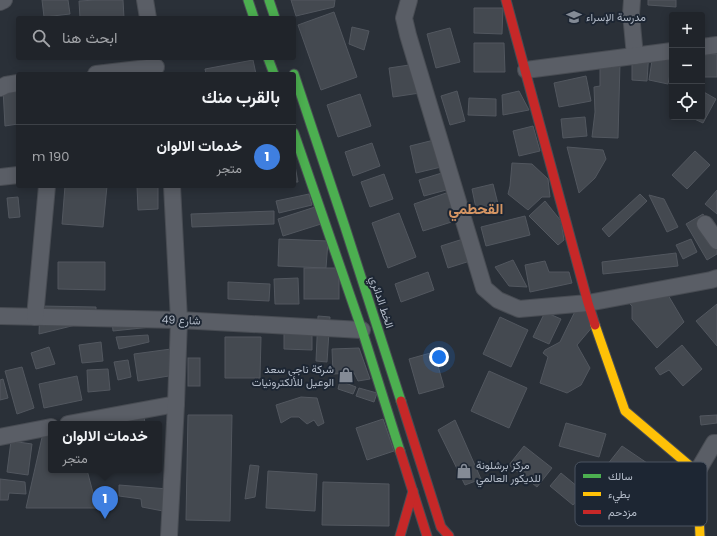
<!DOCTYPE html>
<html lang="ar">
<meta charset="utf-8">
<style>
:root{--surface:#20242a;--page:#282c32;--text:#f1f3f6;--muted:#a2a4a8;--line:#3d4147;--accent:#848b96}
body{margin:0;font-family:Poppins,Vazirmatn,sans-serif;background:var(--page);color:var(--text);direction:rtl}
.controls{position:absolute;right:12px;top:12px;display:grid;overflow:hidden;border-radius:4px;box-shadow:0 2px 10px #0003}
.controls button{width:36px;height:36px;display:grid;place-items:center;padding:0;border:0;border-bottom:1px solid var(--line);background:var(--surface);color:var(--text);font:20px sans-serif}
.you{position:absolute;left:439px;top:357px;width:14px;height:14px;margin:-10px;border:3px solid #fff;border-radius:50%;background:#1a73e8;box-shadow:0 0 0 6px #1a73e833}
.badge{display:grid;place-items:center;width:26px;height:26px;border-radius:50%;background:var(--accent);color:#fff;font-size:13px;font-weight:700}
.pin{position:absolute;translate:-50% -33px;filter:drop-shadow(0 1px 2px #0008)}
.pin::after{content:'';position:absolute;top:21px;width:14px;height:12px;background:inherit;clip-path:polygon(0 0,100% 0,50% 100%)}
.popup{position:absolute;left:48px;top:421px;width:114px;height:52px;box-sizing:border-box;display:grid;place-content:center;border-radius:4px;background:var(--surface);filter:drop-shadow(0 1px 3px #0005);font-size:13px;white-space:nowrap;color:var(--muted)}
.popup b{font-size:15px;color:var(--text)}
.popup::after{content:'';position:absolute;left:50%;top:100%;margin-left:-8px;border:8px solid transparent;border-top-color:var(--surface)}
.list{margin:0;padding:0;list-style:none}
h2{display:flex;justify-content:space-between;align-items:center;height:52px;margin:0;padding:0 16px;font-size:17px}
h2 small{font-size:13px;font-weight:400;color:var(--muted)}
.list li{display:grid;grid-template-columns:26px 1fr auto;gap:12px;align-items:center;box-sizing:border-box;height:64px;padding:0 16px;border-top:1px solid var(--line)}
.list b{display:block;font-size:15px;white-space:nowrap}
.list p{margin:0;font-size:13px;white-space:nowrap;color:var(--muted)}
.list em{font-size:13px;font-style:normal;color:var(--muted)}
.icon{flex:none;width:22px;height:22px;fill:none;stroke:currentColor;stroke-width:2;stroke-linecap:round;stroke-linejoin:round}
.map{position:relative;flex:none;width:717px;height:536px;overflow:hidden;direction:ltr}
.search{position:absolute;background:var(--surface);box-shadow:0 2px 10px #0003;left:16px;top:16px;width:280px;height:44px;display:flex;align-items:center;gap:10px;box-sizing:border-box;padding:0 14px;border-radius:4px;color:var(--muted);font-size:15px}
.panel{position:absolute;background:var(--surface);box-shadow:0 2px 10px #0003;left:16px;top:72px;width:280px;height:116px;border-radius:4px;direction:rtl}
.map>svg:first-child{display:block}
.building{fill:#444950;stroke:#52575f}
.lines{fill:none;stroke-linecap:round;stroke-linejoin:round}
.street-casing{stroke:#484c53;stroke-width:18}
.fast-casing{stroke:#484c53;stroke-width:11}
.slow-casing{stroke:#484c53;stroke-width:11}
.jam-casing{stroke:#484c53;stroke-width:11}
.street{stroke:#5a5e66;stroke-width:16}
.fast{stroke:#4caf50;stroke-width:9}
.slow{stroke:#ffc107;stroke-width:9}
.jam{stroke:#c62828;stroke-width:9}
.labels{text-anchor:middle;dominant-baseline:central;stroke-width:4;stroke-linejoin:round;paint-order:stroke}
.poi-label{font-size:11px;fill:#b4bcc9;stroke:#1d2633;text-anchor:start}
.street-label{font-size:11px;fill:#b4bcc9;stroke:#1d2633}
.district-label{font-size:15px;font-weight:bold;fill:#d59563;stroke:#1d2633}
.key{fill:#1d2633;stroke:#4a5360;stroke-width:1}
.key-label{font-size:11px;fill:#b4bcc9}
</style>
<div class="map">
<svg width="717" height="536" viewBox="0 0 717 536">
<rect width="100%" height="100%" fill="#2a3038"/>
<g class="building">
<path d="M42 0H68L70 14 44 17Z"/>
<path d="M96 0H123L124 18H80L79 1Z"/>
<path d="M291 0H335L334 7 296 16Z"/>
<path d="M648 0H676V7L648 5Z"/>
<path d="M474 8H503L502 34 474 33Z"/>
<path d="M334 12 357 77 321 90 298 25Z"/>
<path d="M352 27 369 31 364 50 349 44Z"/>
<path d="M450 28 460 62 436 68 427 34Z"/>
<path d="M474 43H504L505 72H474Z"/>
<path d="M649 51 647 81 632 80V52Z"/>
<path d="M653 54H672V64L668 84 649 80Z"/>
<path d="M717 54V77H702V55Z"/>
<path d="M253 60 256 74H206L205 69Z"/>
<path d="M600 63H620L618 138 592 137 595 112 594 87 600 86Z"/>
<path d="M416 64 420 93 393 97 389 68Z"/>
<path d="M586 76 591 101 559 107 554 83Z"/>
<path d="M18 87V124L5 126 3 89Z"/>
<path d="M457 91 465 121 450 125 441 96Z"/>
<path d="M519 91 529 110 503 115 502 95Z"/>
<path d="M702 91 716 99 703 123 690 117H702Z"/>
<path d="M360 94 371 126 338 137 327 105Z"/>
<path d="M469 98 496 99V116L468 115Z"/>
<path d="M585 117 587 136 563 138 561 119Z"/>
<path d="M533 126 540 151 519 156 513 131Z"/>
<path d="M434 140 441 167 416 173 410 146Z"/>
<path d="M372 143 380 166 353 176 345 152Z"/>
<path d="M567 147 603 150 606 159 595 178 579 193Z"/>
<path d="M695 151 710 165 687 189 672 175Z"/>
<path d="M512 163 532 164 548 179 550 197H542L528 210 508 194 510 186Z"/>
<path d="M294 166H295L298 182H294Z"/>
<path d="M445 172 450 189 424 196 419 180Z"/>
<path d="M384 174 393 199 370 207 361 182Z"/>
<path d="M493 184 499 208 477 213 472 189Z"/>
<path d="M65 186H107L103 227 62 224Z"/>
<path d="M137 186H158V209L138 210Z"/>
<path d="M717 190V214L705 204Z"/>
<path d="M452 191 461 219 423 231 414 204Z"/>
<path d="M309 194 312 205 279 213 276 201Z"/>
<path d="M640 194 647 201 609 237 602 229Z"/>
<path d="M649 195 664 199 678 227 667 232Z"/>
<path d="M18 197 20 217 9 218 7 198Z"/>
<path d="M545 201 561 221 564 240 558 245 529 216Z"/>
<path d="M315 207 321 224 283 236 278 219Z"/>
<path d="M274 211V224L192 227 191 214Z"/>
<path d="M399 213 416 257 388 268 372 223Z"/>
<path d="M703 214 717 238V254L707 260 686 224Z"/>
<path d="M525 216 530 235 486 246 481 227Z"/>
<path d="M279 239 328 241 326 268 278 266Z"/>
<path d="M463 239 470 261 448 268 441 246Z"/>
<path d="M691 239 697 252 683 259 676 245Z"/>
<path d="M676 253 678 266 603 274 602 262Z"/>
<path d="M513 260 527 287 509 286 495 267Z"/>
<path d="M545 261 549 272H569L572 283 530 292 525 265Z"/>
<path d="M58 262H105V290L58 289Z"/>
<rect x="304" y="268" width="35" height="31"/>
<path d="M428 272 434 290 401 302 395 284Z"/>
<path d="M298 278 299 304H275L274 279Z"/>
<path d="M228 282 270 284 269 301 228 299Z"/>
<path d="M668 295 684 322 657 348 632 319V306L626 300Z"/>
<path d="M581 299 594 325 577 345 590 368 581 385 567 393 540 383 548 357 543 353 545 350 560 342Z"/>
<path d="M717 304V346L696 321Z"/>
<path d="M40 306 96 307V320L39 334Z"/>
<path d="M545 312 561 319 549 344 533 337Z"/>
<path d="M318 316 330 317 327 362 316 361Z"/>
<path d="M500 317 528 330 511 367 483 354Z"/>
<path d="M112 320 151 327 113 331Z"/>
<path d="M284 331 312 332V350L284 349Z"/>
<path d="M148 335 149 342 119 349 116 337Z"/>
<path d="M225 337H261L260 378H225Z"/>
<path d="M101 342 103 361 82 363 79 345Z"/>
<path d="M682 345 702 369 683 386 669 370 660 375 655 368Z"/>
<path d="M49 347 55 364 36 369 31 353Z"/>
<path d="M359 348 370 379 358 381 354 373 333 374 332 349Z"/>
<path d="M171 349 175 375 138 381 134 354Z"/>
<path d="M434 352 444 387 419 394 409 359Z"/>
<rect x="188" y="358" width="12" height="28"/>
<path d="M128 360 131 377 118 380 114 362Z"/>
<path d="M22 367 34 408 17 414 5 371Z"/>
<path d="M108 369 110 390 88 392 87 370Z"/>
<path d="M489 371 527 388 509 428 471 411Z"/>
<path d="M77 376 82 400 44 408 39 384Z"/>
<path d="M3 379 8 398 0 400V380Z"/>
<path d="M340 381 356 387 353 394 338 389Z"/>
<path d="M359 388 377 393 374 402 356 396Z"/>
<path d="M301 397 317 398 324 423 318 426 314 420 307 424 299 417H291L281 423 276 405Z"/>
<path d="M188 415H232L230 521 186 520Z"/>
<path d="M717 415V423L701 425 700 416Z"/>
<path d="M144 416 145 424H94Z"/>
<path d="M383 419 394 451 367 460 356 428Z"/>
<path d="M455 420 481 479 465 485 438 430Z"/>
<path d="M566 423 606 434 599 457 559 446Z"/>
<path d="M43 433H51V470H87L97 508H26Z"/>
<path d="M11 441 32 444 28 475 7 472Z"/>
<path d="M524 446 552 468 537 487 509 465Z"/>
<path d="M622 446 647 463 631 490 611 492 592 484Z"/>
<path d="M250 465 259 466 255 497 245 499Z"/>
<path d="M268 471 317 474 315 511 266 508Z"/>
<path d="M561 473 584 492 573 505 550 486Z"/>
<path d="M0 479 25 482 26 494 9 493 8 500H0Z"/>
<path d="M323 482 389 484V526L322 525Z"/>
<path d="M119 485 168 489 163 511 142 507 141 499 119 496Z"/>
</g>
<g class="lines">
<g class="street-casing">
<g id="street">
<path d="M145 0 148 18"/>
<path d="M409 0 404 18 408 35 484 288 498 300 519 309 588 303 711 280 717 278"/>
<path d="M632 0 631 14 635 56"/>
<path d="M0 2 4 0"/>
<path d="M702 47 717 45"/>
<path d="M526 70 672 51"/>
<path d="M96 74 156 67"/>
<path d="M0 88 6 85 18 83"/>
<path d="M0 177 18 175"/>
<path d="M705 224 717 241"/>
<path d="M0 316 179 320 362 330"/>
<path d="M35 317 47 186"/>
<path d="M68 424 176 404"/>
<path d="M0 437 51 427"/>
<path d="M697 472 714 443H717"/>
<path d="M169 536 176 404 179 320 172 186"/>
</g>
</g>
<g class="fast-casing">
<g id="fast">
<path d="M248 0 254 18"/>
<path d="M269 0 275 18"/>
<path d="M268 58 274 74"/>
<path d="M294 74 345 227 401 401"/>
<path d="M294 133 362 330 400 451"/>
</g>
</g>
<g class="slow-casing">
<path id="slow" d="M595 325 625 411 697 472 700 536"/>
</g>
<g class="jam-casing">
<g id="jam">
<path d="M506 0 588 303 595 325"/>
<path d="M401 401 441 527 449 536"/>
<path d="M400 451 427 536"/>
<path d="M400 536 413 491"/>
</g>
</g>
<use href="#street" class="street"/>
<use href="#fast" class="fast"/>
<use href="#slow" class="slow"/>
<use href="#jam" class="jam"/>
</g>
<defs>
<g id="school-bare" transform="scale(1.2)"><path d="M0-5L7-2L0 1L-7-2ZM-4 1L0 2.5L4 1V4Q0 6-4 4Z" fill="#848b96" stroke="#1d2633" stroke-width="2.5" paint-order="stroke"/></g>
<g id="shop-bare" transform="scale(1.2)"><path d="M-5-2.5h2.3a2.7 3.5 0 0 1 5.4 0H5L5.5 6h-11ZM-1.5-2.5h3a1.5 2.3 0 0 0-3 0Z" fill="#848b96" stroke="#1d2633" stroke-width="2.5" paint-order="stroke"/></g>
</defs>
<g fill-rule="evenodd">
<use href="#school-bare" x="574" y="17"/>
<use href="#shop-bare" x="346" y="375"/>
<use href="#shop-bare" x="464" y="471"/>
</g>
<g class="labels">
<g class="poi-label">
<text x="586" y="17">مدرسة الإسراء</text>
<text x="334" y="369" text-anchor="end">شركة ناجي سعد<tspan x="334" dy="13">الوعيل للألكترونيات</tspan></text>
<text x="476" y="465">مركز برشلونة<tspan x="476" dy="13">للديكور العالمي</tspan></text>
</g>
<g class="street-label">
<text transform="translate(382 302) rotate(72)">الخط الدائري</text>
<text transform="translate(181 320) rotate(2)">شارع 49</text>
</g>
<g class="district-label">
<text x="476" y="208">القحطمي</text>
</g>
</g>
<rect x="575" y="462" width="132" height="64" rx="6" class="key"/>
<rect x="583" y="474" width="18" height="4" fill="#4caf50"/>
<rect x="583" y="492" width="18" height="4" fill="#ffc107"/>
<rect x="583" y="510" width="18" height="4" fill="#c62828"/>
<g class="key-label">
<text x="608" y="480">سالك</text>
<text x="608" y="498">بطيء</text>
<text x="608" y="516">مزدحم</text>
</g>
</svg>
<div class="controls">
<button>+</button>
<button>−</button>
<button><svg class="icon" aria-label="locate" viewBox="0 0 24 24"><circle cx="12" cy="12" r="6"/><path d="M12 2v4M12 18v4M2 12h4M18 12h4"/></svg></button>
</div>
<div class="you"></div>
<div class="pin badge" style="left:105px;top:519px;background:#3f7fe0">1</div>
<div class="popup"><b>خدمات الالوان</b>متجر</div>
<div class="search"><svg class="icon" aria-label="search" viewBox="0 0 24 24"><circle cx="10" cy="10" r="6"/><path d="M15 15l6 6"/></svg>ابحث هنا</div>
<section class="panel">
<h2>بالقرب منك<small></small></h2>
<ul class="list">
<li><span class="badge" style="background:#3f7fe0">1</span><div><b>خدمات الالوان</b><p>متجر</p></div><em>190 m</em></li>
</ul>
</section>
</div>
